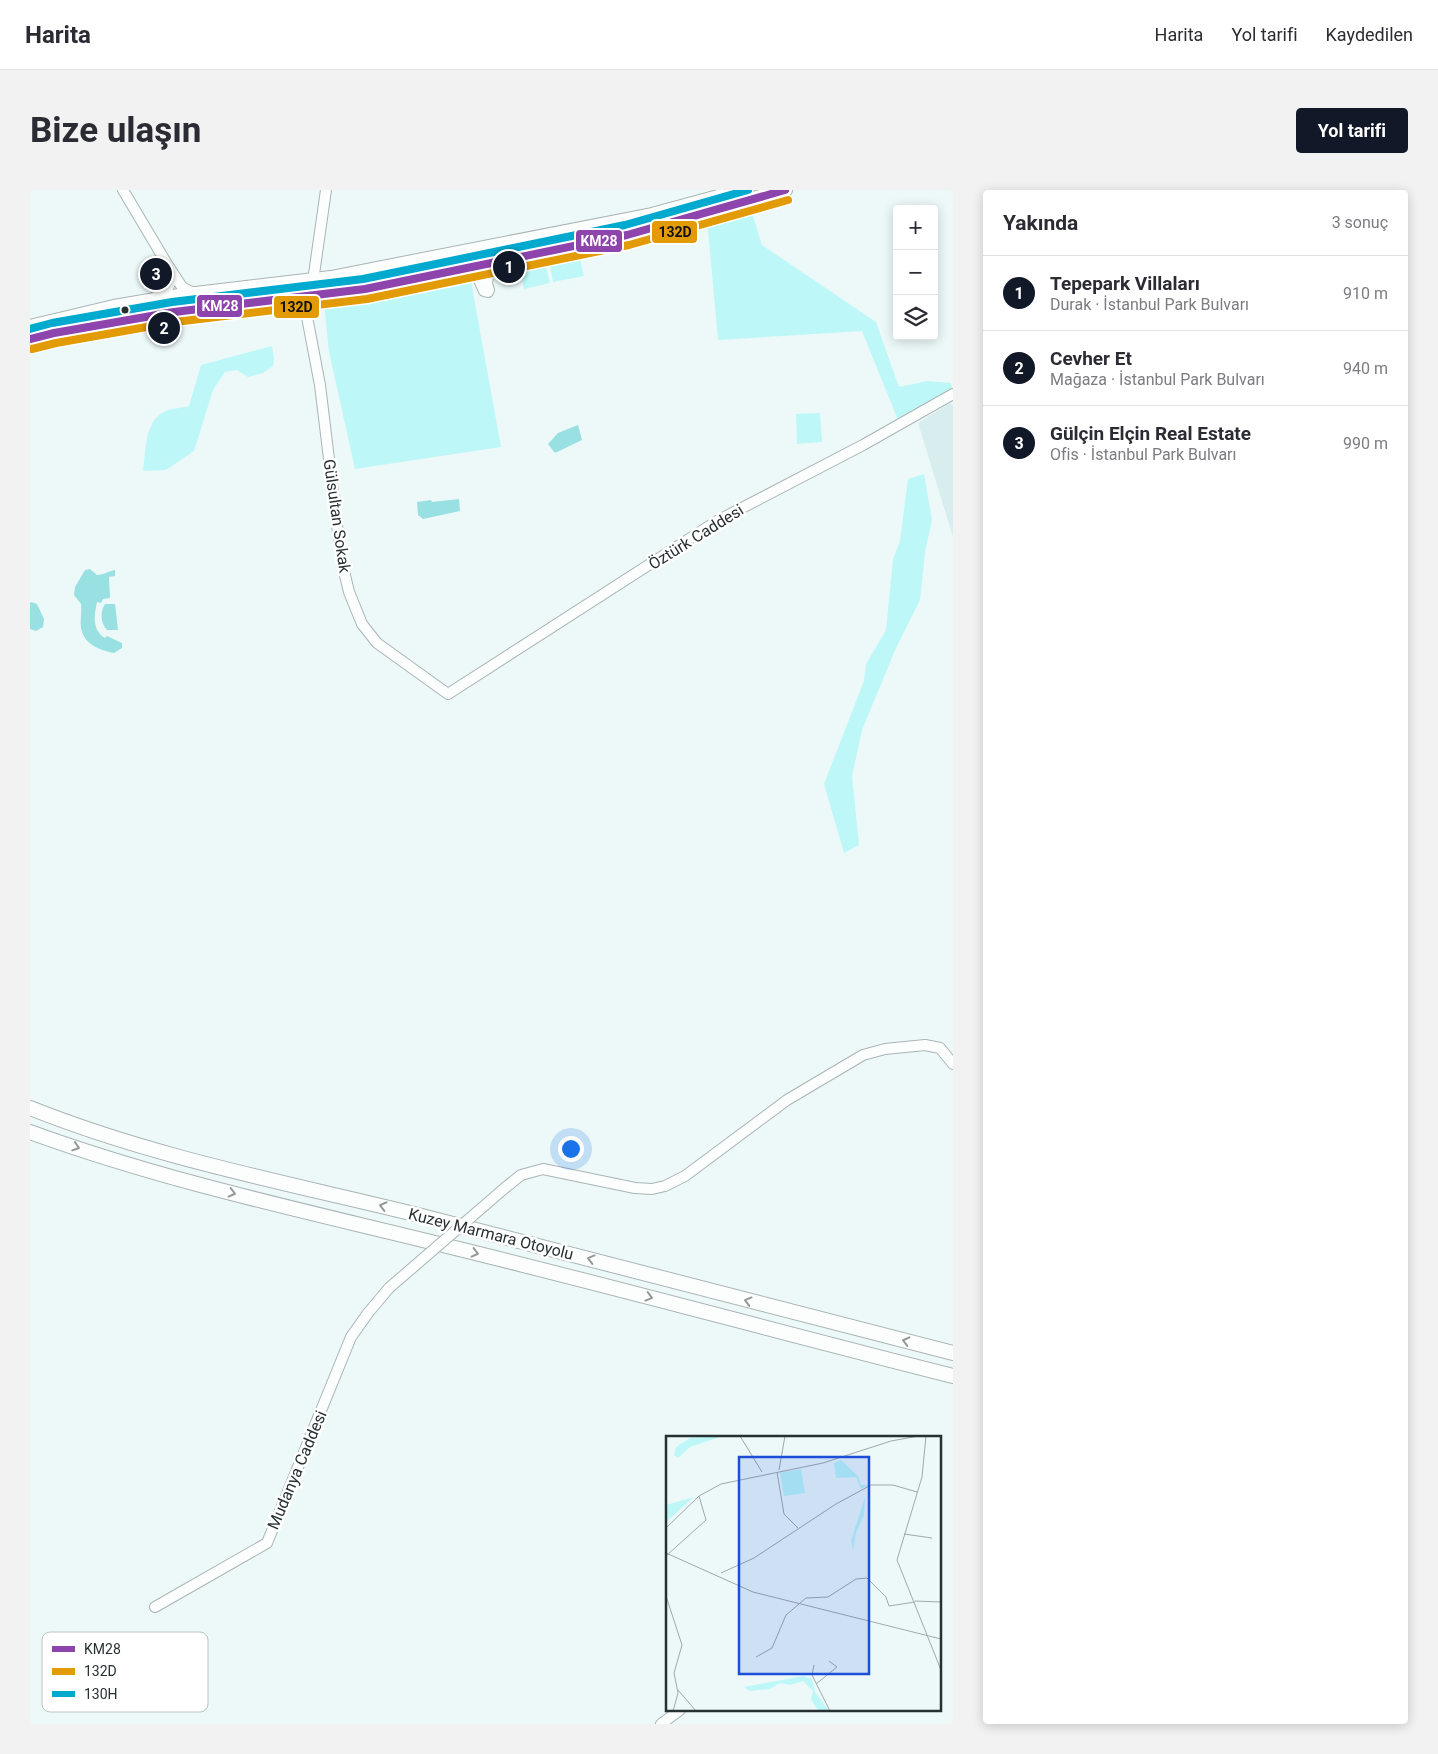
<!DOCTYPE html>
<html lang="tr">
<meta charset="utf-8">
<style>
:root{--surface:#fff;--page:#f2f2f3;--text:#2b2b33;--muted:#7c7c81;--line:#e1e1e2;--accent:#111827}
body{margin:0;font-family:Roboto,sans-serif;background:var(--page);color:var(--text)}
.controls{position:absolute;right:15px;top:15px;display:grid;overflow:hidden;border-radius:5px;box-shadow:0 2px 12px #0003}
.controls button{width:45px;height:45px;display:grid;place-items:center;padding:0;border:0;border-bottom:1px solid var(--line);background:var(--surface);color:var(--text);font:25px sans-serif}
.you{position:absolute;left:540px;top:958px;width:18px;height:18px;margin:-12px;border:4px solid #fff;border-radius:50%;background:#1a73e8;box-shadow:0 0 0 8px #1a73e833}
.badge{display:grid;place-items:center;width:32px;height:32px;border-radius:50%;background:var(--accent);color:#fff;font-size:16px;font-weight:700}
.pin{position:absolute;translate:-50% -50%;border:2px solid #fff;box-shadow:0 1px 5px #0006}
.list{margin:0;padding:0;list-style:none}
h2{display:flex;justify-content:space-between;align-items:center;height:65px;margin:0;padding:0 20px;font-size:21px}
h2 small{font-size:16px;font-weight:400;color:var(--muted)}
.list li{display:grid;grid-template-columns:32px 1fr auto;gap:15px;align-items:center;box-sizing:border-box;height:75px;padding:0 20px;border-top:1px solid var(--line)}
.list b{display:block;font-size:19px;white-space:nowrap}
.list p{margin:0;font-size:16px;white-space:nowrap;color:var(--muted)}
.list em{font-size:16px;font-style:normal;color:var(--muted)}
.icon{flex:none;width:28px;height:28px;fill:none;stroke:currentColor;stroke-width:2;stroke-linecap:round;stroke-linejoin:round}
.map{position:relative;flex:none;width:923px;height:1534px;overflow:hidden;border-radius:5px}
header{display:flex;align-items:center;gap:30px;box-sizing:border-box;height:70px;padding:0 25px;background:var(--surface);border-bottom:1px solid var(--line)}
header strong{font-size:24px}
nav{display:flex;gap:28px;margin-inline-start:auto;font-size:18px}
.intro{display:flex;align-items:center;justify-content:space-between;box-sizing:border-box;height:120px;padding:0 30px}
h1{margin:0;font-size:35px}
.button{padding:12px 22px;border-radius:5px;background:var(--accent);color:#fff;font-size:18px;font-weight:700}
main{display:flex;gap:30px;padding:0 30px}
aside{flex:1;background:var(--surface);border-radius:5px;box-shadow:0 2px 12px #0003}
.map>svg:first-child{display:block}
.built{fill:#d8eeee}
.green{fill:#bdf7f8}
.water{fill:#98e0e2}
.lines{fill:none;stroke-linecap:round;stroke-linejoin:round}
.minor-casing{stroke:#aab4b4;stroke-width:12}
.highway-casing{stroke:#aab4b4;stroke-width:16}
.minor{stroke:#fcfefe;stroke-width:10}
.highway{stroke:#fcfefe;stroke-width:14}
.minor-bridge-casing{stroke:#aab4b4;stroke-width:12;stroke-linecap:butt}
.minor-bridge{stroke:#fcfefe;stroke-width:10}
.bus-1-casing{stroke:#fff;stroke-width:11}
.bus-2-casing{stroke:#fff;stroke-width:11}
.bus-3-casing{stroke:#fff;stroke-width:11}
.bus-1{stroke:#8e44ad;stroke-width:8}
.bus-2{stroke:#e29a05;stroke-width:8}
.bus-3{stroke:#00a9ce;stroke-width:8}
.oneway{stroke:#929797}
.bus-dot{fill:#273030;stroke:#fff;stroke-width:2}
.labels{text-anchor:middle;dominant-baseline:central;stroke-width:5;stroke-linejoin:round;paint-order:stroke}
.street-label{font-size:16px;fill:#273030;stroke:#fff}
.inset-road{fill:none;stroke:#9ea9a9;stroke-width:1}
.view{fill:#1d4ed8;fill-opacity:0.15;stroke:#1d4ed8;stroke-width:2.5}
.inset-edge{fill:none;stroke:#273030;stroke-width:2.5}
.key{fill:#fff;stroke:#bec1c1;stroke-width:1}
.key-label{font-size:14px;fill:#273030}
.line-badge{stroke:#fff;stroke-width:2}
.badge-label{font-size:14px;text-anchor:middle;font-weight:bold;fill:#fff}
.pale-badge-label{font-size:14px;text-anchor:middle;font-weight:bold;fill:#111}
</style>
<header>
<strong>Harita</strong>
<nav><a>Harita</a><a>Yol tarifi</a><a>Kaydedilen</a></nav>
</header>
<div class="intro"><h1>Bize ulaşın</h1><a class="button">Yol tarifi</a></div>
<main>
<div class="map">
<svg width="923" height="1534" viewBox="0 0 923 1534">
<rect width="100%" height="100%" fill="#edf9f9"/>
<path class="built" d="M920 213 923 215V347L888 233Z"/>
<g class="green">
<path d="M722 23 732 55 846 132 869 197 897 191 921 193 922 199 868 230 832 141 688 150 678 40 672 32Z"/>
<path d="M550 69 554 86 523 92 520 76Z"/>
<path d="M516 77 520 93 494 99 491 83Z"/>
<path d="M440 86 471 257 325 279 299 162 294 114Z"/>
<path d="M242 156 244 169 243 176 233 183 218 187 207 180 195 182 183 200 164 261 136 280 113 281C116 261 114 230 136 221 143 218 152 218 159 216L171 175Z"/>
<path d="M790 223 792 252 767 254 766 224Z"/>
<path d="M894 284 902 330 895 362 890 410 866 458 832 540 822 586 829 655 814 663 794 594 834 491 836 474 856 440 863 369 870 351 878 289Z"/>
</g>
<g class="water">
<path d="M548 235 552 250 525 263 518 254 528 243Z"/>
<path d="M429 309 430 321 393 329 388 325 387 312 401 310 402 312Z"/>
<path d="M60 379 67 385C74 385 78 381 85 380V386L79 387 80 408 73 409 71 413 67 412C64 426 62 440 75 448L77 446 92 453V458L84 463C70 460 54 455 51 438 50 431 52 421 51 414L44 405 45 397 55 380Z"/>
<path d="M1 412 7 414 14 429 13 437 6 441 0 439V413Z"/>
<path d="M75 414H85L88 440H77C70 432 70 422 75 414Z"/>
</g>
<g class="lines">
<g class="minor-casing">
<g id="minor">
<path d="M93 0 137 74 152 97 165 104"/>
<path d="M437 78 445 81 454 101 458 102 459 100 457 94 459 78 466 72"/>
<path d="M283 91 296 0"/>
<path d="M273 106 290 195 308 343 313 377 319 402 332 434 347 453 418 504 687 331 833 255 923 204"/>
<path d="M125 107C138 101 144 94 139 79"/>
<path d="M476 997 491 985 513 979 605 998 622 999 635 996 655 986 757 910 833 865 855 859 895 855 910 858 923 874"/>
<path d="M125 1417 237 1353 321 1147 338 1123 359 1098"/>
<path d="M631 1534 650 1520"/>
</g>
</g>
<g class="highway-casing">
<g id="highway">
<path d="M0 137 84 117 149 106 301 88 622 25 714 0"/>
<path d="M0 149 24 143 144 122 335 99 597 45 755 0"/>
<path d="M0 918C125 968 258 993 388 1025 567 1070 745 1118 923 1163"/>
<path d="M0 942C137 992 280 1022 421 1057 589 1098 756 1144 923 1186"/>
</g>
</g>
<use href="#minor" class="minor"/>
<use href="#highway" class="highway"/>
<g class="minor-bridge-casing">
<path id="minor-bridge" d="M359 1098 476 997"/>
</g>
<use href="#minor-bridge" class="minor-bridge"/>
<g class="bus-1-casing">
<path id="bus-1" d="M0 149 24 143 144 122 335 99 597 45 755 0"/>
</g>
<g class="bus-2-casing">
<path id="bus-2" d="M2 159 26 153 145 132 337 109 599 55 758 10"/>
</g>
<g class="bus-3-casing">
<path id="bus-3" d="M0 139 22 133 142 112 333 89 595 35 718 0"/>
</g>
<use href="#bus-1" class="bus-1"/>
<use href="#bus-2" class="bus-2"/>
<use href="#bus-3" class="bus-3"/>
</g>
<defs><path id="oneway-chevron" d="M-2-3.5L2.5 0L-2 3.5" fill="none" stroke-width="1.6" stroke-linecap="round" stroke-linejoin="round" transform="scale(1.25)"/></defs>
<g class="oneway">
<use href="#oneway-chevron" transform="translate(46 957) rotate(18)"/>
<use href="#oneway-chevron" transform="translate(202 1003) rotate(14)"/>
<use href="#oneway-chevron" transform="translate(353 1016) rotate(-166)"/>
<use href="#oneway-chevron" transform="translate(445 1063) rotate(14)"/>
<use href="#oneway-chevron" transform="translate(561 1069) rotate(-165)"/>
<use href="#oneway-chevron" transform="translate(619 1107) rotate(15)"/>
<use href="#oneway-chevron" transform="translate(718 1111) rotate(-165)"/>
<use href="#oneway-chevron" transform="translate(876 1151) rotate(-166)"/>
</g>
<circle class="bus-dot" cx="95" cy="120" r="4.5"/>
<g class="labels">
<g class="street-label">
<text transform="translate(307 326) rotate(82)">Gülsultan Sokak</text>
<text transform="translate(666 347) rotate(-32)">Öztürk Caddesi</text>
<text transform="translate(461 1044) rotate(14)">Kuzey Marmara Otoyolu</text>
<text transform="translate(267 1280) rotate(-67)">Mudanya Caddesi</text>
</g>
</g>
<g transform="translate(636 1246)">
<rect width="275" height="275" fill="#edf9f9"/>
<path d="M57 0 24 11 12 22 8 19 10 11 24 2ZM175 24 192 40 195 49H203L195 53 190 41 170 42 168 27ZM135 33 139 57 118 60 114 37ZM28 61 0 86V69ZM199 61 198 79 190 97 187 114 185 105ZM137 240 146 243 149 256 163 275H152L145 263 147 255 137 245 124 249 114 247 104 253 84 255 78 251Z" fill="#bdf7f8"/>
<path class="inset-road" d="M74 0 96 36M260 0 256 41 231 124 275 234M113 34 119 0M111 36 118 78 132 92M0 92 33 60 55 48 157 27 225 5 253 0M238 98 266 102M0 117 87 156 275 203M1 119 40 84 33 60M55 137 88 122 170 68 205 49H227L251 56M0 160 16 209 8 237 12 257 7 275M249 165 275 166M90 221 106 212 120 179 140 162 162 161 190 143 201 142 220 161 223 170 249 166M148 229 146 239 164 275M150 248 171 231 163 225M12 254 30 275"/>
<path class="view" d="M73 21H203V238H73Z"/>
<rect width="275" height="275" class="inset-edge"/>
</g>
<rect x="12" y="1442" width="166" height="80" rx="8" class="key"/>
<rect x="22" y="1456" width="23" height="6" fill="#8e44ad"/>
<rect x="22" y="1478" width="23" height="7" fill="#e29a05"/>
<rect x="22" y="1501" width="23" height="6" fill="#00a9ce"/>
<g class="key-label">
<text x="54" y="1464">KM28</text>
<text x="54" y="1486">132D</text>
<text x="54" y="1509">130H</text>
</g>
<g class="line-badge">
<rect x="621" y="30" width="47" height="24" rx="5" fill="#e29a05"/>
<rect x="545" y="39" width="48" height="24" rx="5" fill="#8e44ad"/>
<rect x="166" y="104" width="47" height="24" rx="5" fill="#8e44ad"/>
<rect x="243" y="105" width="47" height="24" rx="5" fill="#e29a05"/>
</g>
<g class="badge-label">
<text x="569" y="56">KM28</text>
<text x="190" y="121">KM28</text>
</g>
<g class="pale-badge-label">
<text x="645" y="47">132D</text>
<text x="266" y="122">132D</text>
</g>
</svg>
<div class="controls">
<button>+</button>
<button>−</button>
<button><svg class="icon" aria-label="layers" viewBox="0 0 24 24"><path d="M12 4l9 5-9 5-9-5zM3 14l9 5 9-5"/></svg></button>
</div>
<div class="you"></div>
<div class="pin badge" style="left:479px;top:77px">1</div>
<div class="pin badge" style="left:134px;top:138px">2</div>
<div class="pin badge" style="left:126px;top:84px">3</div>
</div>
<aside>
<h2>Yakında<small>3 sonuç</small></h2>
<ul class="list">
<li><span class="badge">1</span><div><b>Tepepark Villaları</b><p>Durak · İstanbul Park Bulvarı</p></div><em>910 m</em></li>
<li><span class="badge">2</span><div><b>Cevher Et</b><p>Mağaza · İstanbul Park Bulvarı</p></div><em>940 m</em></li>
<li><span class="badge">3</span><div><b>Gülçin Elçin Real Estate</b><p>Ofis · İstanbul Park Bulvarı</p></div><em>990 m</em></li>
</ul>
</aside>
</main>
